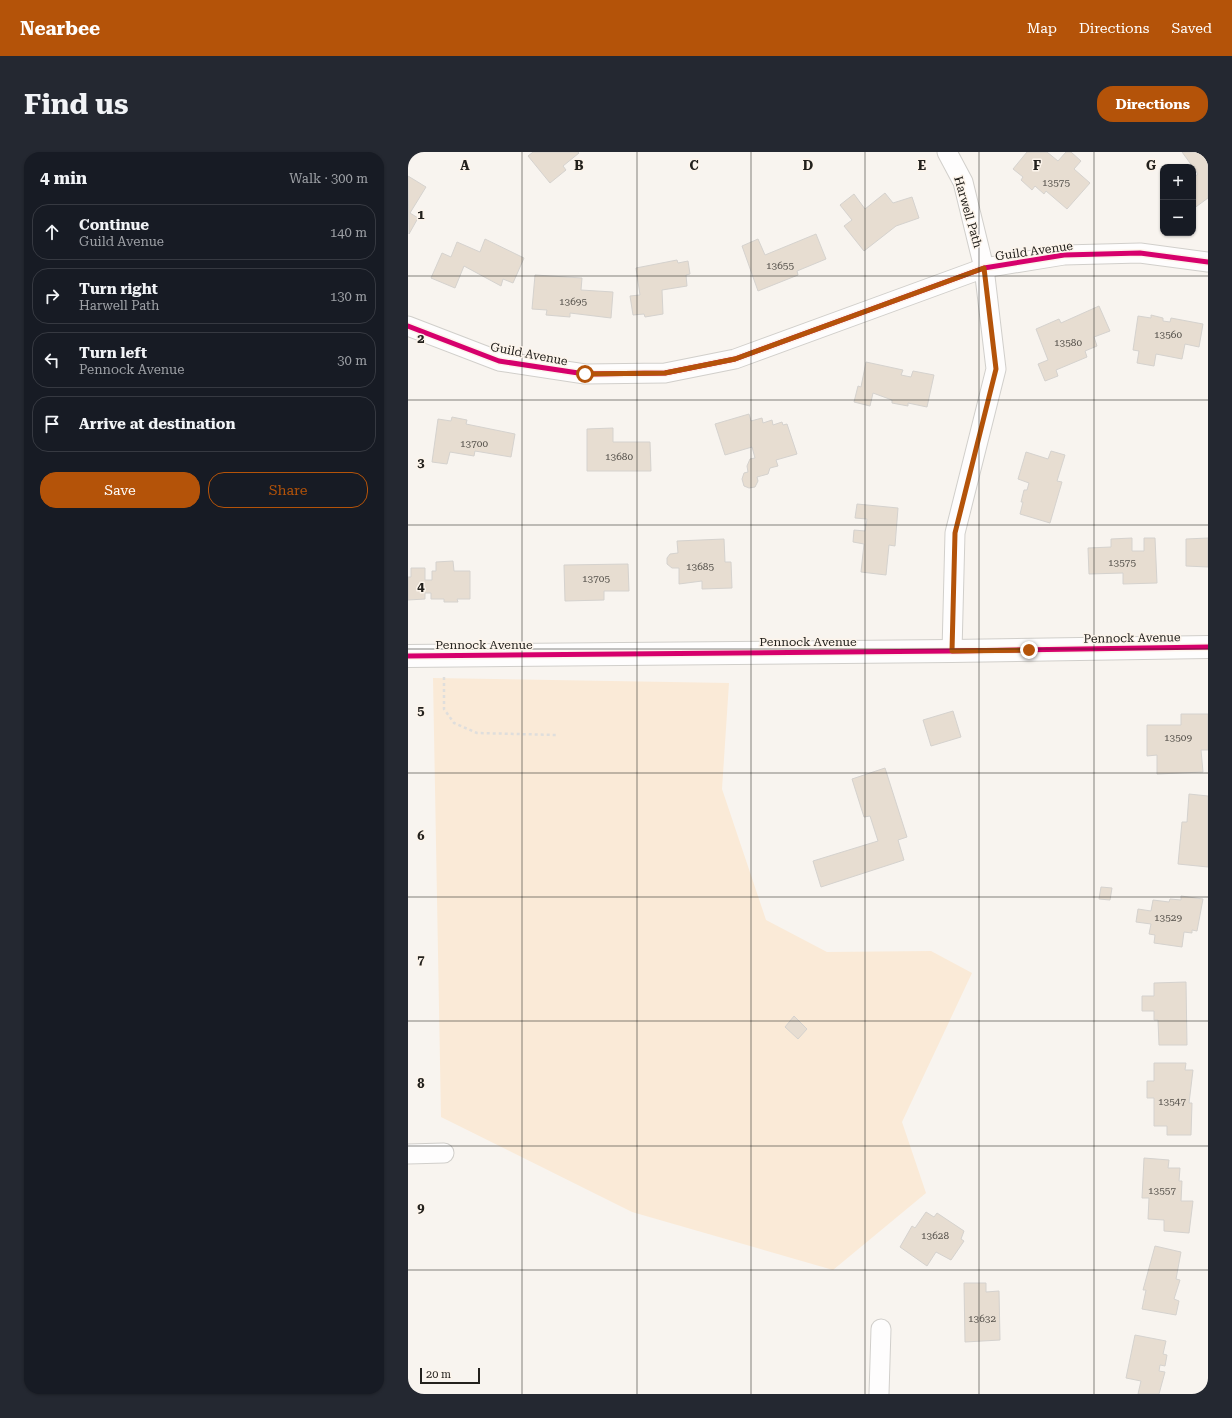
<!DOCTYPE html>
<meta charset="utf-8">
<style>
:root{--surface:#171b24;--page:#242831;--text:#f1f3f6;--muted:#9ea1a6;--line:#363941;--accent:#b45309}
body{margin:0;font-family:"Roboto Serif",serif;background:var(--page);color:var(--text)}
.controls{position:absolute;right:12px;top:12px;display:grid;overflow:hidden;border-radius:8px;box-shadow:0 1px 3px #0004}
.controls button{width:36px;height:36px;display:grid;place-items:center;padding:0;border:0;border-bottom:1px solid var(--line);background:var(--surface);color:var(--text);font:20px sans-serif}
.scale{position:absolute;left:12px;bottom:10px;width:60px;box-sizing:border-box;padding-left:4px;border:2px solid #23211d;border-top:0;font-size:11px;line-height:14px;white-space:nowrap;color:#23211d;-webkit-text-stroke:3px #fcf4eb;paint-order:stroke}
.stop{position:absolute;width:12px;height:12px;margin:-9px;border:3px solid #b45309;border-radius:50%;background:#fff}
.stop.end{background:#b45309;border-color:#fff;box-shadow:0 1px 4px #0008}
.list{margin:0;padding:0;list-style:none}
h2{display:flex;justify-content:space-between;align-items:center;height:52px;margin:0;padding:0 16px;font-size:17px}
h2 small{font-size:13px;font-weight:400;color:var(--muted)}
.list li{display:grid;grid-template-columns:26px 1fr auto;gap:12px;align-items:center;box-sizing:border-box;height:56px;margin:0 8px 8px;padding:0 8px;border:1px solid var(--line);border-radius:16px}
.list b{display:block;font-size:15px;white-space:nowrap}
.list p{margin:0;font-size:13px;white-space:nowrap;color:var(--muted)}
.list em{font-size:13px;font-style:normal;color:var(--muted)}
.actions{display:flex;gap:8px;padding:12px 16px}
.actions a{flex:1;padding:9px 0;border:1px solid var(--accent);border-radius:16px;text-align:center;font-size:14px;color:var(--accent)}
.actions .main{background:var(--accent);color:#fff}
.icon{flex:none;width:22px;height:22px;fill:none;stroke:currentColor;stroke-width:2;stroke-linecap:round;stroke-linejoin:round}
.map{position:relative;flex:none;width:800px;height:1242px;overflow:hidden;border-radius:16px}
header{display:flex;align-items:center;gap:24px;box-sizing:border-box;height:56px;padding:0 20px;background:var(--accent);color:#fff}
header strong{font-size:19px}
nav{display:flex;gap:22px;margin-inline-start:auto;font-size:14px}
.intro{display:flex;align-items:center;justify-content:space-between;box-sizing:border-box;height:96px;padding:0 24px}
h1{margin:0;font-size:28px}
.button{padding:10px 18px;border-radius:16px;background:var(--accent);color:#fff;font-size:14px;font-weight:700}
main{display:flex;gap:24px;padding:0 24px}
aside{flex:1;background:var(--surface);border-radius:16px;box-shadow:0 1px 3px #0004}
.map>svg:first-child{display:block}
.green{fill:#faead7}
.building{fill:#e7ddd1;stroke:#d5d2ce}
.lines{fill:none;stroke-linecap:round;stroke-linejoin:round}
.minor-casing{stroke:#d1cfcb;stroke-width:21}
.tertiary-casing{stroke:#d1cfcb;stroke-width:24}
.path{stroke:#dfdedc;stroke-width:2.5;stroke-dasharray:3 3;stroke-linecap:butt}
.minor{stroke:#fefdfd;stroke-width:19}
.tertiary{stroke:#fefdfd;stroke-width:22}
.cycleway-casing{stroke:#fcf4eb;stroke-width:8}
.cycleway{stroke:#d6006c;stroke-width:5}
.route{stroke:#b45309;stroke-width:5}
.grid{fill:none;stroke:#23211d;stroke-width:1;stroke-opacity:0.55}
.labels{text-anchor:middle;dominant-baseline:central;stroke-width:3;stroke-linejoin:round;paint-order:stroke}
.number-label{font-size:10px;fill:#54504a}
.street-label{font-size:12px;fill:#23211d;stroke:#fcf4eb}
.grid-label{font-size:13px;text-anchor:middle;font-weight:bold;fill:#23211d;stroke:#fcf4eb;stroke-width:3;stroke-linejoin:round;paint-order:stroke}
</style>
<header>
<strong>Nearbee</strong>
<nav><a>Map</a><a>Directions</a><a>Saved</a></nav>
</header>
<div class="intro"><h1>Find us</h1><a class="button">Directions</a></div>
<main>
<aside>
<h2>4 min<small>Walk · 300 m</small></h2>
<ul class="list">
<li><svg class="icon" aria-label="ahead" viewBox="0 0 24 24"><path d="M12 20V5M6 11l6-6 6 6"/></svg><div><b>Continue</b><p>Guild Avenue</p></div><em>140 m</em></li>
<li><svg class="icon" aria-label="right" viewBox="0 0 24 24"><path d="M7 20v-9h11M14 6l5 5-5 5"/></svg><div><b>Turn right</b><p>Harwell Path</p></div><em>130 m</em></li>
<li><svg class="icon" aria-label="left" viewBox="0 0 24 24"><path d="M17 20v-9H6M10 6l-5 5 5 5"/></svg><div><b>Turn left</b><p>Pennock Avenue</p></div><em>30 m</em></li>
<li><svg class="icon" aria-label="arrive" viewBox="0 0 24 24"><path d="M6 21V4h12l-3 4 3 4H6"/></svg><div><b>Arrive at destination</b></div></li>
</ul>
<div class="actions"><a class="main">Save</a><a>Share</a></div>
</aside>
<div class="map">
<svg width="800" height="1242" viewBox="0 0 800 1242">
<rect width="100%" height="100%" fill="#f8f4ef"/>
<path class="green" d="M25 526 321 531 314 637 358 768 419 800 523 799 564 821 494 970 518 1041 425 1118 224 1060 33 965Z"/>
<g class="building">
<path d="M125 0H170L171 1 155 14 158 18 142 31 120 4Z"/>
<path d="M619 0H639L650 9 658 0H663L673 9 666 17 682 31 659 57 638 39 636 42 627 34 624 38 613 28 615 25 605 17Z"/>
<path d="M774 0H800V46L785 57V26L790 22Z"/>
<path d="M0 24 18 35 2 61 10 66 1 82Z"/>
<path d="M477 41 485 51 504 45 511 66 488 74 456 99 436 74 444 68 432 53 446 42 457 57Z"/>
<path d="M408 82 418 107 389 119 390 123 350 139 334 94 350 87 357 103Z"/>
<path d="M77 87 116 106 105 131 95 127 93 134 56 114 47 136 23 126 34 101 43 105 49 90 72 100Z"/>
<path d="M269 108 270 111 280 109 282 122 278 123 279 134 254 138 255 162 237 165 236 162 225 163 222 144 232 143 228 116Z"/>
<path d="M127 123 174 126 173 138 205 140 203 166 162 161V165L138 163 139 158 124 157Z"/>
<path d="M691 154 702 179 686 185 689 194 677 199 679 205 648 218 650 224 637 229 630 212 640 208 628 177 651 167 653 171Z"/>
<path d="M743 163 755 166V169L762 170 763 166 795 172 791 195 777 192 774 207 748 202 746 214 729 211 731 199 725 198 730 164 743 166Z"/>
<path d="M458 210 495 218 493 223 503 225 505 219 526 223 519 255 500 251V254L484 251V248L465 241 462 254 446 250 450 234 453 235Z"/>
<path d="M341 262 343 269 354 266 355 271 364 268 365 273 374 270 375 273 379 272 389 302 368 308 370 314 362 316 360 322 349 325 350 329 347 335 341 336 336 334 334 327 336 321 340 320 339 314 342 307 347 306 344 295 317 303 307 272Z"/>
<path d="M44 265 59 268 58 272 107 282 103 305 67 299 66 304 42 300 39 312 24 310 30 267 43 269Z"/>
<path d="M205 276V290H242L243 319H179V277Z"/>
<path d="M643 299 657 303 649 329 654 330 642 371 612 362 615 350H613L616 338H619L621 331 610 327 618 300 640 307Z"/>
<path d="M449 352 490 356 487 394 481 393 478 423 453 420 456 392 445 390 446 378 457 379 459 367 447 366Z"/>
<path d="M724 386V399H736V386H747L749 431 715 432V421L681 422 680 396 703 395V387Z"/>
<path d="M800 386V415L778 414V387Z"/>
<path d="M316 387 317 410H323L324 436 294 437V429L271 432V416H264L259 412V406L262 402 270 401 269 389Z"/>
<path d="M45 409 46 419H62V447H49L50 450H36V447H23V441H17V447L0 448V425H3V416H17V428H24V419H28V410Z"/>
<path d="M220 412 221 439H196V448L157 449 156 413Z"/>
<path d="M545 559 553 585 523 594 515 568Z"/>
<path d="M773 562H800V598H793L795 620 749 622V603L739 604V573H773Z"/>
<path d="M477 616 499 685 490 688 496 708 413 735 405 709 470 689 462 664 456 665 444 627Z"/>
<path d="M781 642 800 644V715L770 712 774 670H779Z"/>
<path d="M693 735 704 736 702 748 691 747Z"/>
<path d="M773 744 795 747 789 779 784 778V781L776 780 774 795 746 791 747 783 741 782 743 772 728 770 730 757 743 759 745 748 761 750 762 747 773 748Z"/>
<path d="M778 830 779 893H751L750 868H746V859H734V844H746V831Z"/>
<path d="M386 864 399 877 390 887 377 875Z"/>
<path d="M746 911H778L777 918H785L781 951H784L783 983H759V974H746V946H739V929H746Z"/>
<path d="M736 1006 761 1008 760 1016H772L771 1029H774L773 1049H785L781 1081 756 1079V1068L740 1067 741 1046H734Z"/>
<path d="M518 1060 526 1065 529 1061 556 1079 553 1087 556 1089 543 1108 528 1100 519 1114 492 1095 504 1074 507 1076Z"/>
<path d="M747 1094 773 1100 768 1127 772 1128 766 1147 771 1149 768 1163 734 1157 738 1138H735Z"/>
<path d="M556 1131H578V1140L591 1139 592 1188 557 1190Z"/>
<path d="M727 1183 758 1189 755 1202 759 1203 757 1214 752 1213 751 1219 757 1220 751 1242H730L733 1229 718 1226Z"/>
</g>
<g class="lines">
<g class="minor-casing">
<g id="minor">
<path d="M539 0 555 30 576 116 588 217 547 381 544 499"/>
<path d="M0 174 91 209 177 222 257 221 327 207 576 116 656 103 732 101 800 110"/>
<path d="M0 1002 36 1001"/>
<path d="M471 1242 473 1177"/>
</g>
</g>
<g class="tertiary-casing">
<path id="tertiary" d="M0 504 544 499 800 495"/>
</g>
<path class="path" d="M36 525V557L46 571 69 581 149 583"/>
<use href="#minor" class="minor"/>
<use href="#tertiary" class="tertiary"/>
<g class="cycleway-casing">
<g id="cycleway">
<path d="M0 174 91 209 177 222 257 221 327 207 576 116 656 103 732 101 800 110"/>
<path d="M0 504 544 499 800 495"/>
</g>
</g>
<use href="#cycleway" class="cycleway"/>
</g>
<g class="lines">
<path class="route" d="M177 222 257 221 327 207 576 116 588 217 547 381 544 499 621 498"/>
</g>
<path class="grid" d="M114 0V1242M229 0V1242M343 0V1242M457 0V1242M571 0V1242M686 0V1242M0 124H800M0 248H800M0 373H800M0 497H800M0 621H800M0 745H800M0 869H800M0 994H800M0 1118H800"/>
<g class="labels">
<g class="number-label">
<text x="648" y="30">13575</text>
<text x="372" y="113">13655</text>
<text x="165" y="149">13695</text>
<text x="760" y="182">13560</text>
<text x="660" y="190">13580</text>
<text x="66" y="291">13700</text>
<text x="211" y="304">13680</text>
<text x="714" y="410">13575</text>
<text x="292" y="414">13685</text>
<text x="188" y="426">13705</text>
<text x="770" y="585">13509</text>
<text x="760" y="765">13529</text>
<text x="764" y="949">13547</text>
<text x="754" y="1038">13557</text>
<text x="527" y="1083">13628</text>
<text x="574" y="1166">13632</text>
</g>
<g class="street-label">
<text transform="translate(560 60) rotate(74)">Harwell Path</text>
<text transform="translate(626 99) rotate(-8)">Guild Avenue</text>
<text transform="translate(121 202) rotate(11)">Guild Avenue</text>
<text transform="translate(724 486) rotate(-1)">Pennock Avenue</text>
<text x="400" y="490">Pennock Avenue</text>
<text x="76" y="493">Pennock Avenue</text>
</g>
</g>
<g class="grid-label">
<text x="57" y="18">A</text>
<text x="171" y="18">B</text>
<text x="286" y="18">C</text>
<text x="400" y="18">D</text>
<text x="514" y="18">E</text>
<text x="629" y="18">F</text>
<text x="743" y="18">G</text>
<text x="13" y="67">1</text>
<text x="13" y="191">2</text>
<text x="13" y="315">3</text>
<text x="13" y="439">4</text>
<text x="13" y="563">5</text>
<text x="13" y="688">6</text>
<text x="13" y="812">7</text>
<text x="13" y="936">8</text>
<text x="13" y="1060">9</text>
</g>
</svg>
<div class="controls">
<button>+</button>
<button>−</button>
</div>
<div class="scale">20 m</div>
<div class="stop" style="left:177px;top:222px"></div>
<div class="stop end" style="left:621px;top:498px"></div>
</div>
</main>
